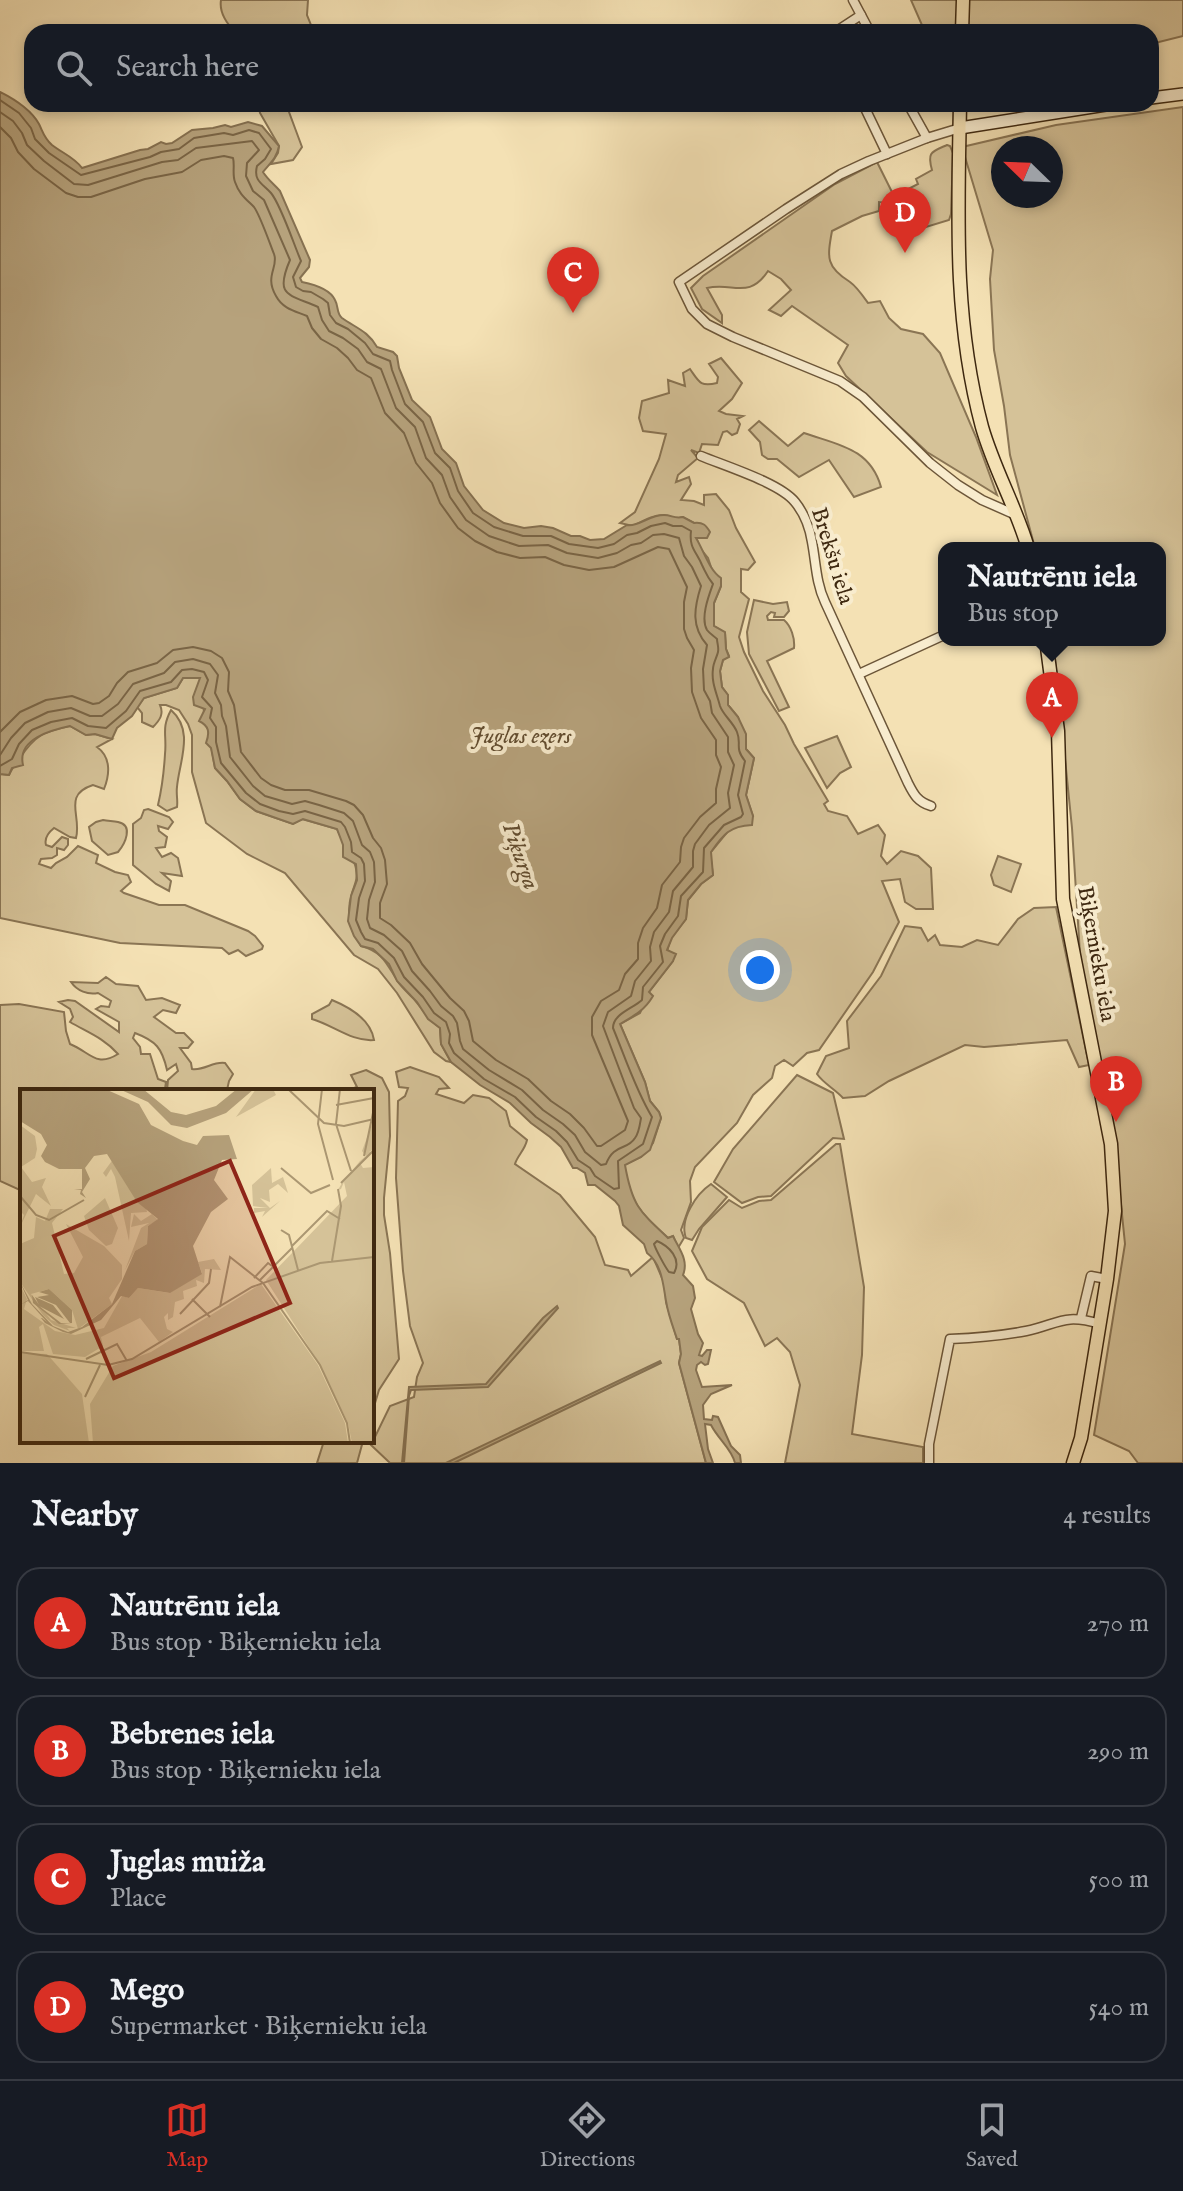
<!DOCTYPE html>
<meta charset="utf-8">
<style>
:root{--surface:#171b24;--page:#20242c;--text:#f1f3f6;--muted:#9ea1a6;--line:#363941;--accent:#d93025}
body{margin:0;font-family:"IM FELL English",serif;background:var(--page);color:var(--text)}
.compass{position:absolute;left:991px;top:136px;width:72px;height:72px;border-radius:50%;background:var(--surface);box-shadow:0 4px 12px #0003;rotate:293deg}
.you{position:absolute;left:760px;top:970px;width:28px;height:28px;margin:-20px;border:6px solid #fff;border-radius:50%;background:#1a73e8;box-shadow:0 0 0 12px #1a73e833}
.badge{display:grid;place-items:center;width:52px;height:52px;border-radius:50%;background:var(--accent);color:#fff;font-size:26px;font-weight:700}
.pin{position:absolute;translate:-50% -66px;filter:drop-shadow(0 2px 4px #0008)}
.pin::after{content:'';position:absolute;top:42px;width:28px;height:24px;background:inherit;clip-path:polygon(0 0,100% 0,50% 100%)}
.popup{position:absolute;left:938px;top:542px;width:228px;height:104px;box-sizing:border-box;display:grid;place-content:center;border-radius:16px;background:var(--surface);filter:drop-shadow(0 2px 6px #0005);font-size:26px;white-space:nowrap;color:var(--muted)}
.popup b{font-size:30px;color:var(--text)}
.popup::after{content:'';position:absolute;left:50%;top:100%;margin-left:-16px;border:16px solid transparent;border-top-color:var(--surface)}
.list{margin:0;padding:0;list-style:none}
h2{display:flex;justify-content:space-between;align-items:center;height:104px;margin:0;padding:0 32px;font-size:34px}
h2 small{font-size:26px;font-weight:400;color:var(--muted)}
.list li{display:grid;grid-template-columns:52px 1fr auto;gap:24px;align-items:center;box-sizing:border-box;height:112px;margin:0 16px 16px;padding:0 16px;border:2px solid var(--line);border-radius:24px}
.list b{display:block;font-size:30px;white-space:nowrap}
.list p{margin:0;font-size:26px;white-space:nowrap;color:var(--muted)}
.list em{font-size:26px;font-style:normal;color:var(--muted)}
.icon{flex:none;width:44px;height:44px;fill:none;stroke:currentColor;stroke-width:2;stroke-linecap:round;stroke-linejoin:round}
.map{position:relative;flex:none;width:1183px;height:1463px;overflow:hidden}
.search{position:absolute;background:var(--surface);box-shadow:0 4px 12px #0003;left:24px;right:24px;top:24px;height:88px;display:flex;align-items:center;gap:20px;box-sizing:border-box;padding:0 28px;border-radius:24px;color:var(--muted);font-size:30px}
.sheet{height:616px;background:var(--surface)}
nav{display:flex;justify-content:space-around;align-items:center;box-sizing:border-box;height:112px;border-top:2px solid var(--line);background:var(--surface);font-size:22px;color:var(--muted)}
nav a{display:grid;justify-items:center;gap:4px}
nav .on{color:var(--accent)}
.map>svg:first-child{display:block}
.green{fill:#d5c298;stroke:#8a7554;stroke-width:2;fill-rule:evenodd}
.water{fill:#b6a27c;stroke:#867151;stroke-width:2}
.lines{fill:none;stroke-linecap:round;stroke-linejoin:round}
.shore{stroke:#7a6546;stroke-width:2}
.minor-casing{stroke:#6c5639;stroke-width:11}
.secondary-casing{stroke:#3e2810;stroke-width:14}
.primary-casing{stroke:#3e2810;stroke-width:15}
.minor{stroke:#f8ecce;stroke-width:8}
.secondary{stroke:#f8ecce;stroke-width:11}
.primary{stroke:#f4e1b4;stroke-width:12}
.labels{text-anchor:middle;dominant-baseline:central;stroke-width:8;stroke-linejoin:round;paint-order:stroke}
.street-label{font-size:22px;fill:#3e2810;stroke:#f8ecce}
.water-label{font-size:24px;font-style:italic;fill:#624d30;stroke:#f8ecce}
.inset-road{fill:none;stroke:#ab9772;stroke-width:2}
.view{fill:#8f2418;fill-opacity:0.15;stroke:#8f2418;stroke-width:4}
.inset-edge{fill:none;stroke:#3e2810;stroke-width:4}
</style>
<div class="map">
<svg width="1183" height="1463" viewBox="0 0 1183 1463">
<rect width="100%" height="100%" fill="#f4e1b4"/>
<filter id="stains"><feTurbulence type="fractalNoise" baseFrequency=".0025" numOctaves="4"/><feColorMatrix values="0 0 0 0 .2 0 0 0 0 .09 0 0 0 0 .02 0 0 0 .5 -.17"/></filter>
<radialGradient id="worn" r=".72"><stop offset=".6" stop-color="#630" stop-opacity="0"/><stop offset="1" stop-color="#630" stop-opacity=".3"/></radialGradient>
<g class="green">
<path d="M221 0H308L307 15 313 30 311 32H236C227 25 219 12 221 0Z"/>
<path d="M911 0H1183V36L1151 44V32H925Z"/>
<path d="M258 104H286L302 147 293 160 271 164 278 153 279 146 260 113Z"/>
<path d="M1183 107V1463H1138L1129 1451 1094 1435 1125 1244 1113 1126 1081 970 1072 828 1053 640H1160V548H1035L1010 455 1004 406 994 350 990 279 993 250 962 147 1056 125ZM1003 148H1051V196H1003Z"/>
<path d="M947 145 950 146 953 153 951 214 949 220 926 227 923 226 908 194V189L918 184 916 179 932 170C927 152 931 152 947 145Z"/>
<path d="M877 162 898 204 879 202V211L862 216 832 231C827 258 826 267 850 282 857 287 863 296 868 303L880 301 889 318 901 329 923 334 940 353 976 437 997 495 927 452 846 376 838 363 848 345 792 306 781 316 769 310 791 290 781 279 768 271C749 300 733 282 707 288L722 315V323L702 309 691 288 703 276 835 184Z"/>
<path d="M721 358 742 383 732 399 719 411 726 414 743 416 737 419 740 424 737 433 732 435 727 431 723 432 718 445 702 444 699 453 691 450 698 458 678 475 676 482 689 477 691 484 681 500 694 501 704 505V495L716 494 729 510 736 528 755 562 748 570 741 569V592L749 599 739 637 744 652 763 691 785 725 794 744 828 801 824 804 828 811 847 816 858 834 878 825 885 835 881 856 887 864 901 851 918 856 931 868 933 909H916L905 902 900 879 882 881 899 922 873 972 819 1050 807 1053 793 1066 784 1060 775 1066 772 1078 753 1095 737 1123 695 1167 690 1181 691 1202 681 1230 684 1238 678 1248 673 1236 668 1238C638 1210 632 1206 624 1165L641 1157 645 1153 653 1143 661 1118 659 1112 650 1101 645 1082 620 1024 640 1013 649 992 673 961 667 951 671 938 686 919 688 900 701 884 713 875 710 853 729 830 753 816 746 795 754 758 746 749 738 717 728 705V695L722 687 720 671 723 660 729 656 726 649 725 633 714 626V603L721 586 713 573 708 558 700 548 696 537 694 523 683 517C670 520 681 519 668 516 656 513 644 520 633 526L620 523 635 512 659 459 666 434 643 431 639 418 642 401 669 393 668 380 685 386 683 373 690 369C699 382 700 387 717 383L718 377 709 364Z"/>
<path d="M759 421 788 446 804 433C838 445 870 448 881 487L854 497 829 460 799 477 777 459H768L762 455 760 442 749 430Z"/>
<path d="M754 600 773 604 787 602 789 611 784 617H774L775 613 771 612 767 616 768 620H784C791 626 795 638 794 648L767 661 789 707 779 711 749 654 747 632Z"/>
<path d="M192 677 201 678 205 724 208 729 215 768 227 781 240 799 256 811 293 824 302 819 337 829C342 841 355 859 356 869 358 879 355 883 352 893 345 915 351 927 361 946 383 952 386 963 397 980 401 987 408 993 414 999 423 1010 428 1019 440 1028L441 1044 451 1062 446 1061 434 1052 397 993 378 969 354 955 285 873 247 854 206 823 192 772V735L188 724 179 710 166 705H160C164 714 160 720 153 727L142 722V713L137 707 144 698 177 688 183 678Z"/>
<path d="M171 710C195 731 179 762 177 787 176 794 178 800 177 807L167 811 158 805C162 788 164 771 165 754 167 734 161 729 171 710Z"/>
<path d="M70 726 86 735 95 734 112 739 97 747C111 757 110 774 104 789L93 785C62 795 82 816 76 838L70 837 54 828C49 832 44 838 46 845L52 847 62 837 68 839V845L64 850 57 848V855L52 858 41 859 39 864 51 868 56 863 67 857 78 846 98 855 96 863 115 872 128 875 131 882 121 891 124 893 159 905H185L248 931 255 936 263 946 262 949 246 956 238 950 229 954 222 948 120 943 0 918V774L9 775C12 768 16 763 20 758 35 735 45 731 70 726Z"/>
<path d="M837 736 851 767 840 773 827 788 805 748Z"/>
<path d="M148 809 169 817 173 822 168 829 158 826 159 831 167 837 165 847 156 848 162 857 171 853 178 858 182 876 162 873 171 881 169 891 156 884 133 865V824L141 818 144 810Z"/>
<path d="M103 820C108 821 113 821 118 822 134 825 125 844 118 852L108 855 92 841 89 827 96 822Z"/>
<path d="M998 856 1021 864 1011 892 994 885 991 875Z"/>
<path d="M1056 907 1089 1065 1079 1067 1067 1040 984 1047 965 1045 889 1081 865 1096 843 1098C835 1089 824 1084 817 1074L826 1056 849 1048 847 1021 881 976 905 926 921 928 928 941 935 935 940 945 962 947 977 940 998 945 1018 919 1034 908Z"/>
<path d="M106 977 116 984 138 986 146 1000 162 998 180 1005 176 1013 163 1010 154 1017 176 1033H184L193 1042 188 1048H180L191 1063 192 1069C204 1071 213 1061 225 1063L233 1074 229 1081 227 1090 233 1091H167L168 1080 178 1071 176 1064 167 1070C162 1048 156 1041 135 1033L133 1038 140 1047 141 1054H150L158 1079 166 1082 165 1089 22 1091V1191L0 1181V1005L19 1004 64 1012 66 1031 70 1044C90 1052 96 1068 118 1054 104 1038 87 1032 70 1022L73 1017 70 1009 59 1002 68 1000 75 1001 119 1032V1022L96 1009 101 1006 109 1007 111 1001 98 993C88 995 77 991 71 982L98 983Z"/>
<path d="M332 1000C349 1007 371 1020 374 1040 352 1042 333 1025 312 1019V1014L329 1005Z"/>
<path d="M410 1067 439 1077 449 1088 439 1089 436 1094 464 1103 473 1095 489 1098 506 1111 510 1126 527 1140C525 1150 517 1156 515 1164L560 1195 595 1237 605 1265 628 1270 631 1276 653 1257 665 1285 666 1302 677 1339H679L681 1354 679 1363 706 1463H390L371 1445 390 1406 414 1397 417 1377 423 1363 410 1326 403 1271 396 1178 398 1101 405 1096 408 1088 399 1087 396 1072Z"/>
<path d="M366 1070 382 1078 389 1092 390 1136 384 1198V1215L390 1253 399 1359 379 1390 372 1413V1091H345L357 1087 351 1075Z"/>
<path d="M797 1075 833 1093 844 1139 833 1138 771 1196 758 1197 742 1203 714 1182 733 1149Z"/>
<path d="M836 1144H840L864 1287 862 1355 852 1434 923 1447V1463H785L800 1385 790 1352 777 1338 765 1346 744 1303 707 1279 692 1251 702 1227 729 1200 742 1208 759 1201 771 1200Z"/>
<path d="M711 1184 727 1197 699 1229 692 1240 686 1238C679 1220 696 1194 711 1184Z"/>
<path d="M324 1441H363L357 1463H317Z"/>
</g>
<g class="water">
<path d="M0 92C14 99 31 110 39 124 43 132 44 138 52 145 62 153 74 157 82 168L140 150 148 149 161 142 166 144 172 143 192 130 213 128 225 125 231 127 248 122 262 126 279 146C277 158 270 163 263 172 268 180 274 184 280 191L310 260 309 267 300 278 302 282C312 284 330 289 335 300 339 307 336 313 342 318 356 328 368 331 377 347L393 352 397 356 399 368 412 400 430 417 442 449 456 463 464 486 483 510 504 523 524 528 541 526 553 528 571 536H580L590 540 604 539 627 525C639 527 649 515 664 515 672 515 674 519 683 517L694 523C703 522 706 525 710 532L707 538H696C704 551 709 570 721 578V586L714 603V626L725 632 726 649 729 657 723 660 720 671 722 687 728 695V705L738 717 746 734V749L754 758 746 795 753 816 752 825C729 826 723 835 711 852L713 875 701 884 688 900 686 919 672 938 667 950 676 954 673 961 649 992 653 996C645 1010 634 1016 620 1024L645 1082 650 1101 659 1112 661 1118 650 1150 641 1157 625 1165C632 1205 639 1211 668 1238L673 1236C679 1249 689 1260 683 1275L693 1286 695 1298 691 1309 698 1334 703 1343 699 1355 702 1356 707 1350H711L708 1364 705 1365 701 1362 697 1365 696 1370 702 1387 732 1385 711 1394 703 1405 704 1419 712 1420 713 1416 718 1417 731 1446 740 1455 741 1463H735C732 1449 718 1439 711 1425L705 1424 708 1449 713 1463H706L679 1363 681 1354 679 1339H677C673 1327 668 1314 666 1301 663 1284 662 1264 647 1253L644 1244 623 1225 619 1206 615 1201 595 1185H588L585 1173 577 1168H573L561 1147 550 1137 531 1123 510 1103 480 1085 451 1062 441 1044 440 1028 428 1019 417 1002 397 981 389 964 373 949 361 946 354 936 348 921 351 896 357 880 356 864 343 857V845L337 829 303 819 293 824 256 811 240 799 227 781 215 768 211 748 206 743C210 732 209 726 199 721L205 709 194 705 193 697 200 678H183L177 688 144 698 132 716 117 728 112 739 95 734 86 735 70 726C51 730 17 739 23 765L12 768 9 775 0 774Z"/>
<path d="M557 1306 558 1308 488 1387 411 1390 409 1396 404 1463H402L409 1387 486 1384 543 1318Z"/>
<path d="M660 1361 661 1363 454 1463H446Z"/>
</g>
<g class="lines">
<g class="shore">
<path d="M0 100 19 113 31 128 35 139 49 153 81 175 150 157 161 152 179 149 194 138 224 133 233 135 249 130 259 133 271 149 265 159 257 166C253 181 263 184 271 193 281 205 294 245 301 261L293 277 296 287 303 291 311 292 323 299 328 303 330 315 336 323 348 329 365 343 373 354 390 361 392 370 405 404 423 422 435 453 450 468 458 491 473 513 494 527 523 536H551L569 544 598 548 614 544 627 535 637 533 651 526 665 523 673 526H682L691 531C689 548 696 551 702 565 706 573 707 577 713 584 709 595 700 618 707 630 710 634 714 636 717 639 717 643 719 647 718 652 717 657 713 663 713 669 711 682 717 694 720 706 723 715 733 722 737 732 742 745 734 747 745 761L738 795 743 814 741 817 724 825 704 848 703 872 681 896 678 916 665 934 660 946 663 962 643 987 642 1000C632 1009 613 1014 613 1028 625 1057 636 1091 652 1117L643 1144 618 1161 619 1188 614 1189 595 1176 590 1168 578 1160 567 1142 556 1131 536 1117 515 1097 484 1079 454 1053 449 1043 450 1034 446 1022 434 1013 423 997 404 977 394 958 378 943 365 939 361 932 356 920 359 898 365 881 364 864 361 858 352 852 351 842 345 827 341 822 305 811 293 814 279 811 260 804 246 793 221 763 216 742V727L210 718 212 708 202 697 208 680 204 672 192 669 182 670 171 682 140 691 126 711 106 728 88 726 72 718 51 722 32 730 19 744 12 759 0 766"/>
<path d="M0 112 13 121 22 133 27 145 44 161 74 184 88 185 162 162 178 160 196 148 252 141 259 150 247 163 246 176 253 191 264 200 290 260C274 297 289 294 318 307L322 320 329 331 343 338 358 349 367 362 381 369 396 408 415 427 426 458 442 475 450 497 466 520 489 536 519 546 548 545 567 553 598 558 617 553 631 545 641 543 653 535 664 534 679 538 684 556 692 567 701 586C694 608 691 627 707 645L703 669 704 690 710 701 712 713 728 737V752L734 765 728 793 730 808 709 825 695 844 693 851V867L673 891 669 912 654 932 650 947 651 961 635 981 631 996 608 1012 603 1026 634 1108 641 1118C640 1124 639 1133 635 1138 627 1151 614 1143 606 1164L601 1165 585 1152 575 1135 563 1124 543 1110 522 1090 489 1070 463 1049 460 1041 457 1023 453 1016 441 1006 430 991 412 971 402 951 384 935 370 928 367 919 369 900 375 882 374 862 370 852 362 845 353 821 344 813 319 805 305 801 292 804 282 801 265 796 253 786 230 757 226 726 222 716 221 705 215 693 218 675 210 664 193 659 175 662 164 673 133 684 118 704 102 716H90L71 708 48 712 25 723 11 738 0 755"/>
<path d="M0 127 11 138 18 152 34 169 66 193 78 197H91L145 179 182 172 201 160 224 156 233 158C235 165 232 174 235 182 239 194 246 199 254 207 260 215 270 244 274 254 279 267 264 276 276 296 283 309 295 311 307 316L312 328 321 339 337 348 348 358 357 370 371 378 385 413 404 433 416 463 432 483 440 503 458 528 475 541 497 552 520 558 545 557 564 565 589 570 614 567 658 547 669 549 687 587 684 602V629L687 638 694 650 691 668 692 692 701 718 716 740V755L721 767 716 789V803L700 817 684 838 681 847 680 862 662 885 657 908 643 928 638 943V959L625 974 619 990 601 1001 592 1017V1035L628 1121 625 1130 601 1146H597L584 1128 570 1114 551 1101 528 1079 496 1060 473 1041 469 1021 464 1011 450 998 422 964 410 943 391 925 380 918V903L387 884 385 860 381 848 373 838 363 815 354 805 346 801 309 790H285L271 785 261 778 241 752 234 705 228 691 229 672 222 658 211 651 193 647 173 650 157 663 128 672 117 683 109 696 99 703 93 704 72 696 46 700 20 712 0 732"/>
<path d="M657 1241C669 1246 682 1259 674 1273L669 1272C665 1267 655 1248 654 1244Z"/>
</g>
<g class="minor-casing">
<g id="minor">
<path d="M853 0 870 32"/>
<path d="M835 32 861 15"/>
<path d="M863 104 887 154"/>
<path d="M908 104 927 138"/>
<path d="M960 128 927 138 869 161 841 174 786 209 679 282 692 309 707 324 733 337 840 381 863 397 930 463 958 485 982 500 1016 515"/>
<path d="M701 456C725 466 780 483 795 502 804 513 810 529 812 542 816 563 816 583 825 602L908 783C914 795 918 802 931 806"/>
<path d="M859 674 944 635"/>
<path d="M1081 1318 1091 1276 1107 1279"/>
<path d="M929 1463V1444L950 1339C975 1338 1000 1336 1026 1331 1059 1324 1063 1313 1100 1324"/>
</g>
</g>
<g class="secondary-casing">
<g id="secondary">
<path d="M1151 98 1183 94"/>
<path d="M960 128 1112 104"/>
</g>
</g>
<g class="primary-casing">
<g id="primary">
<path d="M962 32 963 0"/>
<path d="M960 104C958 215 953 319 982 427 994 469 1016 507 1028 548"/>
<path d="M1046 640 1058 731 1063 899 1111 1144 1115 1211 1107 1279 1081 1438 1073 1463"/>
</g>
</g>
<use href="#minor" class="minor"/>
<use href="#secondary" class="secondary"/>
<use href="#primary" class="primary"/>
</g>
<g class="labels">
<g class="street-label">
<text transform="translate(832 556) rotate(73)">Brekšu iela</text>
<text transform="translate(1096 954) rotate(80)">Biķernieku iela</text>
</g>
<g class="water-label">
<text x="521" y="736">Juglas ezers</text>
<text transform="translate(520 856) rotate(71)">Piķurga</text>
</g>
</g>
<g transform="translate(20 1089)">
<rect width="354" height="354" fill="#f4e1b4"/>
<path d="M236 0H253L256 6 216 28ZM354 30V60L349 63 354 62 340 74 343 79 354 78V354H332L328 334 301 277 246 191 327 107 324 93 321 100 318 101 322 94 340 72 346 67 342 62ZM0 36 15 47 17 60 15 69 1 78 12 93 26 89 22 98 31 117 16 105 0 138 4 126 0 122ZM94 69 117 113 126 118 127 123 111 124 109 152 95 88 91 80 86 88 83 84ZM251 79 252 94 263 88 268 104 258 95 249 101 250 113 240 109 250 119 260 112 242 128 245 122 234 124V119H248L233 117 232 96ZM85 109 98 139 92 155 86 157 69 141 64 127ZM30 120H43L32 134 44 185 54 184 63 168 46 135 84 157 102 176V190L89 209 92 215 58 240 52 221 29 200 11 205 31 231 56 239H47L50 242 34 236 23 226 0 193V155L14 149 16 128 25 132ZM114 125 121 132 132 125 138 131 128 137 127 155 115 162 105 181 121 139 129 134 111 138ZM194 170 201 181 185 180 184 194 176 191 177 197 163 202 164 210 155 213 153 228 148 231V224L144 228 147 240 153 243 139 253 120 229 81 248 83 257 65 268 33 265 23 235 19 238 24 262H0V196L7 210 4 220 35 242 55 246 84 239 102 207 109 209 118 199 149 204 182 184 178 173ZM241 195 298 276 325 334 328 354H73L70 315 93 277 131 263ZM0 264 27 265 62 305 69 354H0Z" fill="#d5c298"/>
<path d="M0 0H85L119 15 131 36 163 52 177 56 183 47 209 46 217 70 202 71 194 91 208 110 191 123 173 157 182 185 150 204 118 199 109 209 101 207 81 231 51 245 43 243 25 234 21 229H16H22L27 233 8 212 0 216 8 211 0 193 12 215 33 237 48 243 62 238 92 215 115 162 127 155 128 137 138 130 117 113 87 65 74 67 65 79 70 90 62 103 66 109 60 105 61 101H54L62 100V80H39L25 73 21 67 27 56 21 45 0 32ZM99 0H123L151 23 166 26 196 17 217 0H234L206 24 167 39 151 36 128 13ZM29 200 52 221V234L39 235 13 214 12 206 19 216 15 208 33 216 44 230 19 217 41 234H50L36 216 17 208 29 206 19 203Z" fill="#b6a27c"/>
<path class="inset-road" d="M268 0 304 34 324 37 354 30M302 0 298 35 313 91M320 0 316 35 331 82M316 16 354 9M344 67 354 19M261 79 291 104 310 96M321 94 354 61M0 107 16 126 29 131 64 111M261 141 269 146 278 181M272 157 307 122 320 130M312 172 321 117 318 100M234 189 248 174 252 177M240 191 272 159M243 194 300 276 327 334 330 354M172 210 190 228M200 218 210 168 243 194M160 225 189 194 191 180M0 263 88 276 112 270 232 198 300 174 354 168M66 270 97 255 107 272M65 308 80 276"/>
<path class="view" d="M210 72 270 214 94 289 34 147Z"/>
<rect width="354" height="354" class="inset-edge"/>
</g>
<rect width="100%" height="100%" filter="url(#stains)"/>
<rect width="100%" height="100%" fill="url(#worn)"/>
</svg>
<svg class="compass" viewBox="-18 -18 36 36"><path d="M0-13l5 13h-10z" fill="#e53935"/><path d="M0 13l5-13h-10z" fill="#9ea1a6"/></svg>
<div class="you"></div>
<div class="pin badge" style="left:1052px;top:738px">A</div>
<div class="popup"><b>Nautrēnu iela</b>Bus stop</div>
<div class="pin badge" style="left:1116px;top:1122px">B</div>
<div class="pin badge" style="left:573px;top:313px">C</div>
<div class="pin badge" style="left:905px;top:253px">D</div>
<div class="search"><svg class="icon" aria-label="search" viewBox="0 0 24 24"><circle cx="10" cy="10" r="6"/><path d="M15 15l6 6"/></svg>Search here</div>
</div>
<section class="sheet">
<h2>Nearby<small>4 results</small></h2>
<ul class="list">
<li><span class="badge">A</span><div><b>Nautrēnu iela</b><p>Bus stop · Biķernieku iela</p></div><em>270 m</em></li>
<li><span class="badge">B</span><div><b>Bebrenes iela</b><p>Bus stop · Biķernieku iela</p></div><em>290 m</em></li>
<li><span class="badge">C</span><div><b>Juglas muiža</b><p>Place</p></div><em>500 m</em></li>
<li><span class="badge">D</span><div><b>Mego</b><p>Supermarket · Biķernieku iela</p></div><em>540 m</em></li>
</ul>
</section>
<nav>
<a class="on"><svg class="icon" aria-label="map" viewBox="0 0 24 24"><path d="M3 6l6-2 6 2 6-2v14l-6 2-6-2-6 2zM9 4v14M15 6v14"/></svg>Map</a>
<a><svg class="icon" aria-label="directions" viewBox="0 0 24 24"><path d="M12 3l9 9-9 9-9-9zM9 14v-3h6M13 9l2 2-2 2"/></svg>Directions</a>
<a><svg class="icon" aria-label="saved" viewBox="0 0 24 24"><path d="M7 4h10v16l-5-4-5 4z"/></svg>Saved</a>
</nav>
